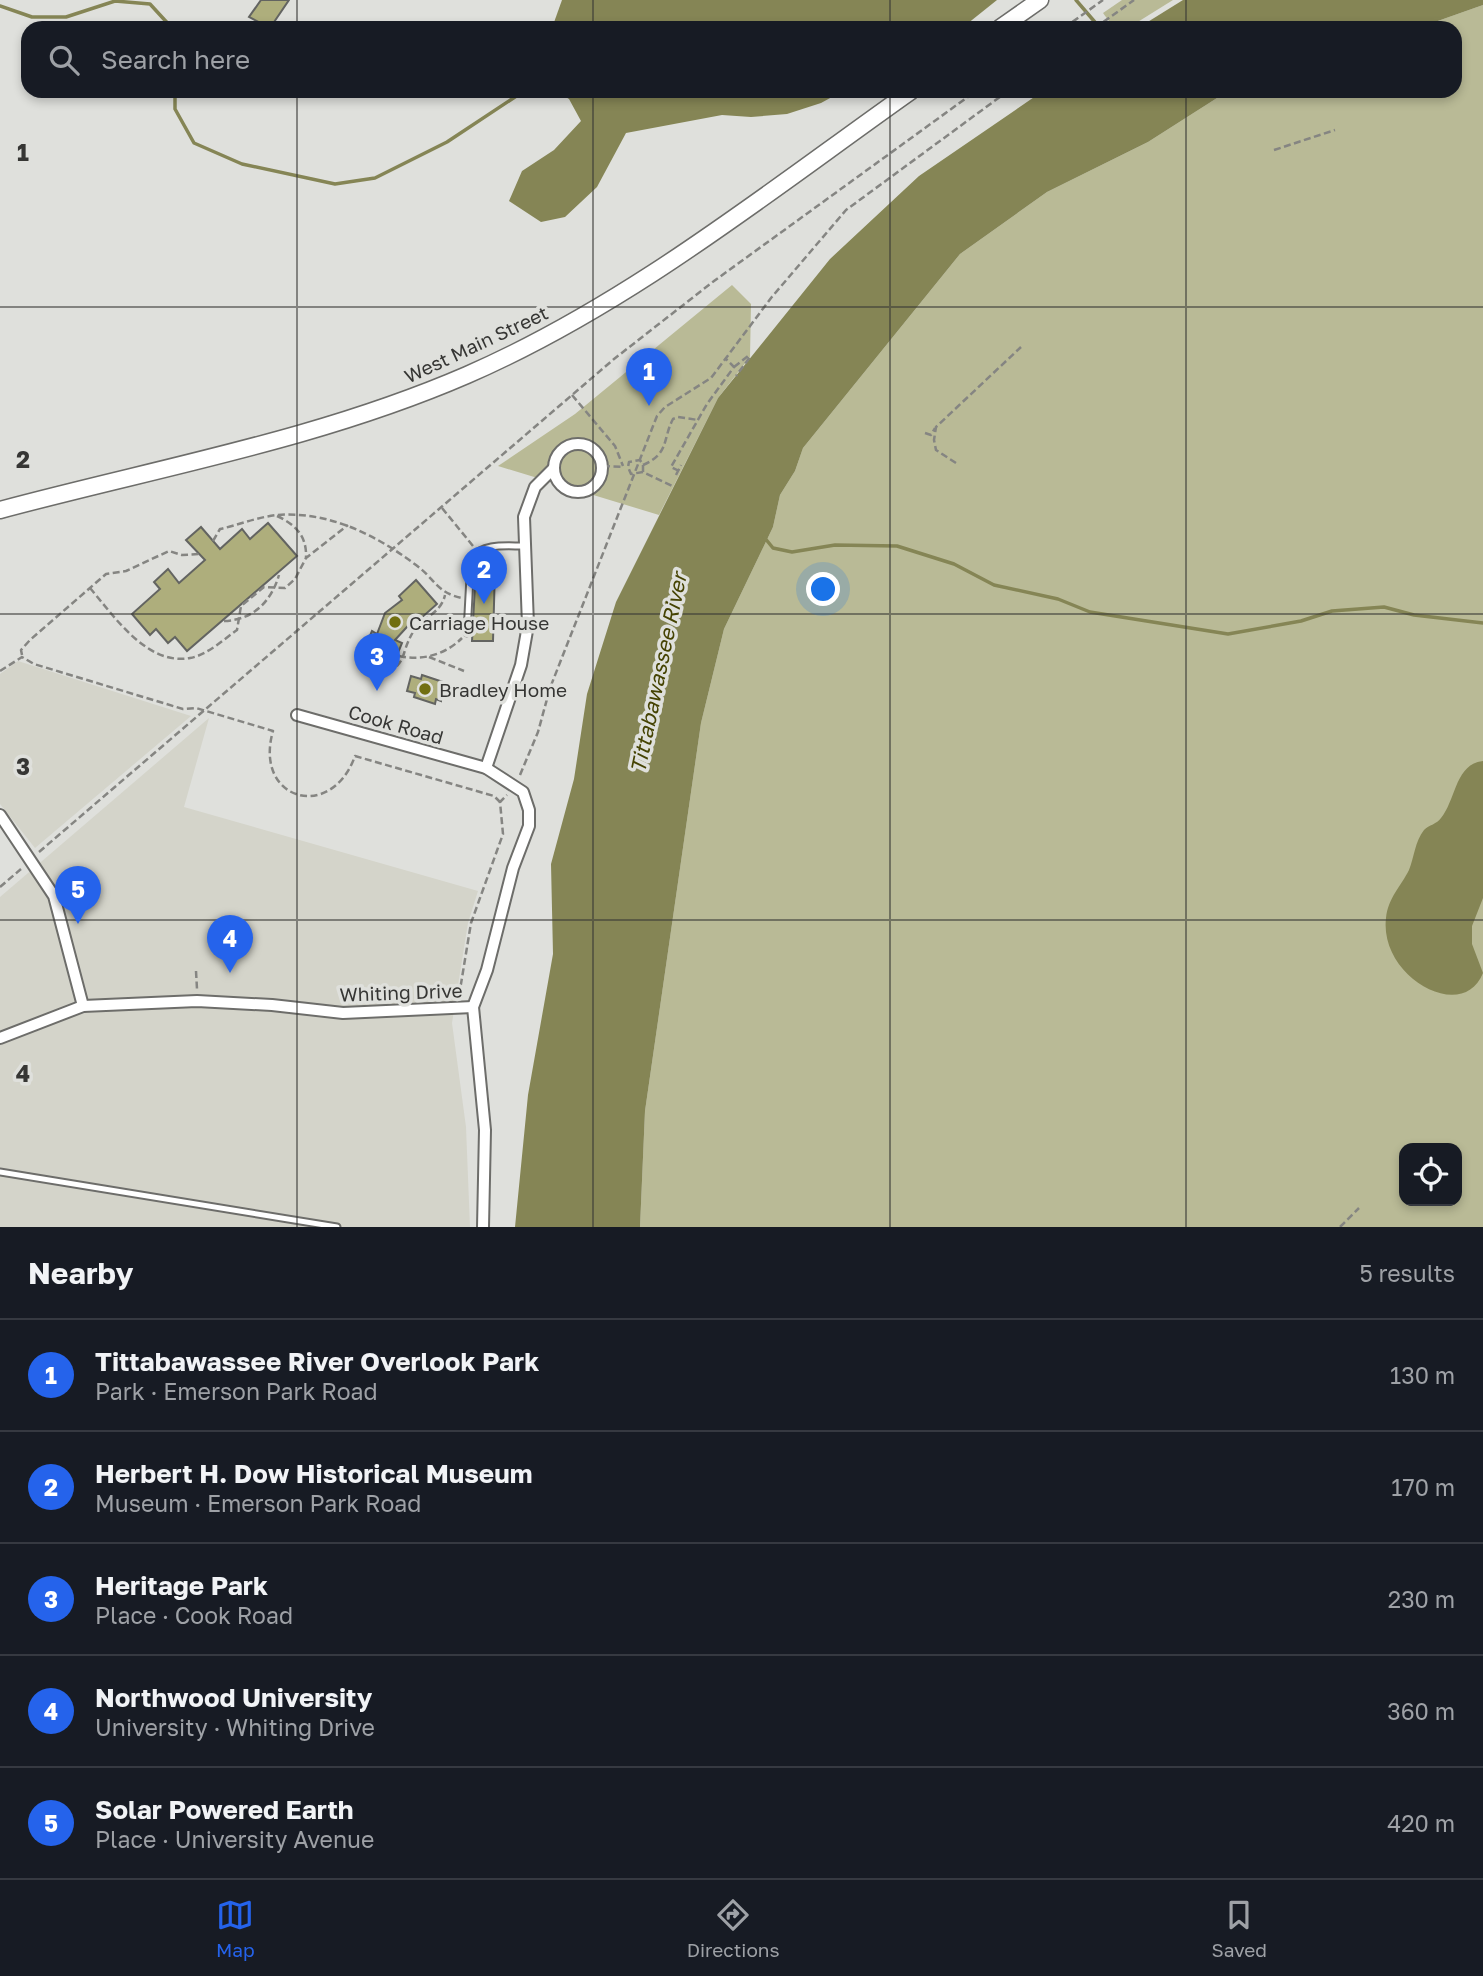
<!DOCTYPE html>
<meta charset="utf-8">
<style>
:root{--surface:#171b24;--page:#20242c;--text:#f1f3f6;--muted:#9ea1a6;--line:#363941;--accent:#2563eb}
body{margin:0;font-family:"Golos Text",sans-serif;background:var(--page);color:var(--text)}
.controls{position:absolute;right:21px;bottom:21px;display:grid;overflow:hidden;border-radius:14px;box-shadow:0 4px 10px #0003}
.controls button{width:63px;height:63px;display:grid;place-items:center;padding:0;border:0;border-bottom:2px solid var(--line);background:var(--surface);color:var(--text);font:35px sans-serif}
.you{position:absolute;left:824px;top:590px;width:24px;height:24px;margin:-18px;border:5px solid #fff;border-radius:50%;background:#1a73e8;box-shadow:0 0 0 10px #1a73e833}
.badge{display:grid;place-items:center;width:46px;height:46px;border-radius:50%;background:var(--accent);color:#fff;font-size:23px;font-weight:700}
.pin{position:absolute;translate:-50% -58px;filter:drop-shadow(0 2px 4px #0008)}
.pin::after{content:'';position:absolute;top:37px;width:24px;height:21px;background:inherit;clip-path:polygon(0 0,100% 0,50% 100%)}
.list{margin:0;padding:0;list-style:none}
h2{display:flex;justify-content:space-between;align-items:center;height:91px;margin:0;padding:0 28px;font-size:30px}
h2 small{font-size:23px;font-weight:400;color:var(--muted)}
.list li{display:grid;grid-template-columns:46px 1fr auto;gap:21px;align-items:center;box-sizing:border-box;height:112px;padding:0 28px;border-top:2px solid var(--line)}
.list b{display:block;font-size:26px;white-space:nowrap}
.list p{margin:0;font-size:23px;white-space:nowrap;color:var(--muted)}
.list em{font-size:23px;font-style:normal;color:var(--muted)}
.icon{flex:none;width:38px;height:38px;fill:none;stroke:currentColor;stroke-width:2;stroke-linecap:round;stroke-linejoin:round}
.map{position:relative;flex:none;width:1483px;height:1227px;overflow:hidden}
.search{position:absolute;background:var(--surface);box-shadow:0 4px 10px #0003;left:21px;right:21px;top:21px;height:77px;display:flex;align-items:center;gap:18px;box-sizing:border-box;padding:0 24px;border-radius:21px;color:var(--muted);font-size:26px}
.sheet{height:651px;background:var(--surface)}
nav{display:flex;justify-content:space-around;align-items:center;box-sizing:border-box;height:98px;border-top:2px solid var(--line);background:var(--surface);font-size:19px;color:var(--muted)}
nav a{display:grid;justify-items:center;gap:4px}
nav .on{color:var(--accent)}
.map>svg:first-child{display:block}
.built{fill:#d4d4ca}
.green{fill:#b9ba96;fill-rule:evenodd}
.water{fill:#858555}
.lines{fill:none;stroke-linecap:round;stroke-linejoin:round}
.stream{stroke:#858555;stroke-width:3.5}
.building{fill:#aeae7c;stroke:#636461;stroke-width:2}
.lane-casing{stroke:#6d6d6a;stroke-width:9}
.street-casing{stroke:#6d6d6a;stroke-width:14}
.secondary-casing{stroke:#6d6d6a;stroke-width:19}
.path{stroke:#858582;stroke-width:2.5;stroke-dasharray:7 3.5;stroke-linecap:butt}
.lane{stroke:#fff;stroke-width:5}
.street{stroke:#fff;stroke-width:10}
.secondary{stroke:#fff;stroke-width:16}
.grid{fill:none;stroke:#363634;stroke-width:2;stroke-opacity:0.55}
.poi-dot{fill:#716f10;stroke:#dfe0dc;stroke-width:2.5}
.labels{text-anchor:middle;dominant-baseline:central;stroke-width:7;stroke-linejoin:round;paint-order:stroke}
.street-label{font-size:19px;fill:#363634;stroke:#dfe0dc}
.poi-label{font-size:19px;fill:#363634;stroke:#dfe0dc;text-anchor:start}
.water-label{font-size:21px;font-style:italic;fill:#454303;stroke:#dfe0dc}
.grid-label{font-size:23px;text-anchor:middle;font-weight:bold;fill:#363634;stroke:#dfe0dc;stroke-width:7;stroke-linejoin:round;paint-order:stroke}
</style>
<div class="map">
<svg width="1483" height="1227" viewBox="0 0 1483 1227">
<rect width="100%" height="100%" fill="#dfe0dc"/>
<g class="built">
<path d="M18 661 191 716 35 848 0 804V674Z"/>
<path d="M209 718 184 807 478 891 468 923 452 1023 466 1127 470 1227H0V897Z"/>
</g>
<g class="green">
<path d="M1122 0H1173L1128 28H1114L1103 13Z"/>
<path d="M1483 5V1227H640L645 1111 701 723 724 629 773 527 780 495 795 471 803 448 960 254 1047 192 1148 142 1228 91H1455V28H1418ZM1404 1148H1457V1201H1404Z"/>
<path d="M732 285 751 304 750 357 718 398 659 515 498 466 575 414Z"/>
</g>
<g class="water">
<path d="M562 0H997L962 28H552Z"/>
<path d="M1183 0H1483V5L1418 28H1138Z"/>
<path d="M556 91H843L821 103 787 114 751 117 722 115 626 133 597 187 565 217 541 222 509 201 522 171 554 150 581 121 569 99Z"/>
<path d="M1043 91H1228L1148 142 1047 192 960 254 803 448 795 471 780 495 773 527 724 629 701 723 645 1111 640 1227H515L528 1095 553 954 551 864 574 779 587 694 616 602 718 398 830 259 919 176Z"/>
<path d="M1483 761V898L1472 926V944L1483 973C1463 1024 1379 977 1386 918 1388 898 1401 886 1409 870 1414 858 1415 841 1424 830 1429 825 1437 824 1441 818 1456 800 1455 764 1483 761Z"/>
</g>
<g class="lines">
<g class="stream">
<path d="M1076 0 1100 28"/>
<path d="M0 6 32 17H66L115 1 150 4 172 28"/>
<path d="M175 91V109L194 143 242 164 335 184 375 178 447 142 524 91"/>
<path d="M764 537 773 548 792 552 835 545 897 546 954 564 994 585 1058 599 1090 612 1228 634 1301 621 1332 611 1384 607 1414 615 1483 623"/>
</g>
</g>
<g class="building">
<path d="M261 0H289L270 28 249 17Z"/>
<path d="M268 523 297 556 187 651 175 637 168 643 156 629 150 635 132 614 160 589 154 582 168 569 179 583 205 560 186 540 201 527 220 549 242 529 250 539Z"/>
<path d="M476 567H495L493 641H472Z"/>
<path d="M416 580 437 604 419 620 416 617 395 640 402 643 393 665 363 652 372 631 377 634 385 613 402 600 399 596Z"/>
<path d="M422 675 443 682 441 701 436 699 435 704 414 697 415 693 407 691 411 676 421 679Z"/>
</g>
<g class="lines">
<g class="lane-casing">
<g id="lane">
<path d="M467 633 471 558C484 543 505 546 523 546"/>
<path d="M0 1172 337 1227"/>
</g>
</g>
<g class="street-casing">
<g id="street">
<circle cx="578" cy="468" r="24"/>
<path d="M297 715 486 768 523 792 529 810V826L513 868 487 970 473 1007 485 1130 483 1227"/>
<path d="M486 768 521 665 528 625 524 517 535 487 554 468"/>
<path d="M0 815 54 896 83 1006"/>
<path d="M0 1038 83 1006 197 1001 272 1005 343 1013 473 1007"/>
</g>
</g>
<g class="secondary-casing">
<g id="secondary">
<path d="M1000 28 1040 0"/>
<path d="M0 510C156 468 317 440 467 375 628 305 768 192 911 91"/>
</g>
</g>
<g class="path">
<path d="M1064 28 1103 0"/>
<path d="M1095 28 1134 0"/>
<path d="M1274 150 1335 130"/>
<path d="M734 367 748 356 750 357 736 376"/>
<path d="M572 395 615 446 623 466"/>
<path d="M925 433 931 435 935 428"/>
<path d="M956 463 936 450 934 440 936 427 1021 347"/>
<path d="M643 465C670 453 662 440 673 419L678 417 698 420"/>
<path d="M603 466 624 467"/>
<path d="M679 471 671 467 707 404 734 367 725 358"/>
<path d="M643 472V465L640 460 629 462 628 467 631 474 643 472 672 486"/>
<path d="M676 475 681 465"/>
<path d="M442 508 473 546"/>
<path d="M277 516C296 525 307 536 306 558"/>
<path d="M213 541 220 529C238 525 258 517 277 515 329 511 376 535 416 565 435 579 437 593 462 598"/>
<path d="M90 588C114 616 147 666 190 658 207 655 223 640 237 630L241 606 264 587 285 588 295 579 306 558 348 525"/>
<path d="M224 621C253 620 271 602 279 575"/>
<path d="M22 655 21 650 30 640 106 574 126 571 169 551 182 555 199 554"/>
<path d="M399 656C422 661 445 655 462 638"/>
<path d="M429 657 464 671"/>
<path d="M0 671 22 657 34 664 183 709 196 708 273 731C253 800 331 823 355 756L494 796 500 802"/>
<path d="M380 679C411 659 398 658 413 632 422 617 441 614 445 595"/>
<path d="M520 775 538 732 550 688 657 416 665 407 711 378 771 298 846 210 1008 91"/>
<path d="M39 852 614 359 714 281 976 91"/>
<path d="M0 887 21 869"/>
<path d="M196 971 197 989"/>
<path d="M459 996 471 923 503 834 500 802 507 795"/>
<path d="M1340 1227 1359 1208"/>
</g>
<use href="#lane" class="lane"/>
<use href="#street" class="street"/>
<use href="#secondary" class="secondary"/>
</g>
<path class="grid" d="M297 0V28M593 0V28M890 0V28M1186 0V28M297 91V1227M593 91V1227M890 91V1227M1186 91V1227M0 307H1483M0 614H1483M0 920H1483"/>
<g class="poi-dot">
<circle cx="395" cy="622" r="7"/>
<circle cx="425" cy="689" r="7"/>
</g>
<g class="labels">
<g class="street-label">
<text transform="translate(476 344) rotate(-25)">West Main Street</text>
<text transform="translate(396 724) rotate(16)">Cook Road</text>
<text transform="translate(401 992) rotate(-2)">Whiting Drive</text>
</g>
<g class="poi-label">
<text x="409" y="622">Carriage House</text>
<text x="439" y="689">Bradley Home</text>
</g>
<g class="water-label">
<text transform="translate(658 673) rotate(-78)">Tittabawassee River</text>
</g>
</g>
<g class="grid-label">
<text x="23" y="161">1</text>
<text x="23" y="468">2</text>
<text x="23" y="775">3</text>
<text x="23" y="1082">4</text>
</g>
</svg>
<div class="controls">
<button><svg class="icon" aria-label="locate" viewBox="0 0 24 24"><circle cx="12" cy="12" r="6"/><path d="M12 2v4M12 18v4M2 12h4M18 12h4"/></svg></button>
</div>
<div class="you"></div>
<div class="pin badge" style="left:649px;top:406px">1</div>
<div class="pin badge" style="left:484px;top:604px">2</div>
<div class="pin badge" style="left:377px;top:691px">3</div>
<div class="pin badge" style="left:230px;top:973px">4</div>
<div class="pin badge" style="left:78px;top:924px">5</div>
<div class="search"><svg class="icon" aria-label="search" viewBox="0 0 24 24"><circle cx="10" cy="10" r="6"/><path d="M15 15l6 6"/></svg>Search here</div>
</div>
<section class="sheet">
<h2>Nearby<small>5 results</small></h2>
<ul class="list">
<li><span class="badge">1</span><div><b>Tittabawassee River Overlook Park</b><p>Park · Emerson Park Road</p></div><em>130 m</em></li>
<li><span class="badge">2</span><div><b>Herbert H. Dow Historical Museum</b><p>Museum · Emerson Park Road</p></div><em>170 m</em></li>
<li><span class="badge">3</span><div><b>Heritage Park</b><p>Place · Cook Road</p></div><em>230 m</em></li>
<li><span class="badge">4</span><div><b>Northwood University</b><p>University · Whiting Drive</p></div><em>360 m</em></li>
<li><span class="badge">5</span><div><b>Solar Powered Earth</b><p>Place · University Avenue</p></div><em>420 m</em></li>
</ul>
</section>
<nav>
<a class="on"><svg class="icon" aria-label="map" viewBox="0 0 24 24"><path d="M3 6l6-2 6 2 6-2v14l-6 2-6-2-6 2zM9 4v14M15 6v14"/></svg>Map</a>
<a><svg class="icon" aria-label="directions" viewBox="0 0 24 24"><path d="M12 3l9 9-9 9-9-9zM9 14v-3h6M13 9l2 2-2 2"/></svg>Directions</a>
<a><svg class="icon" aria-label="saved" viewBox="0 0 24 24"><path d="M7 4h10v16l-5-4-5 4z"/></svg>Saved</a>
</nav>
